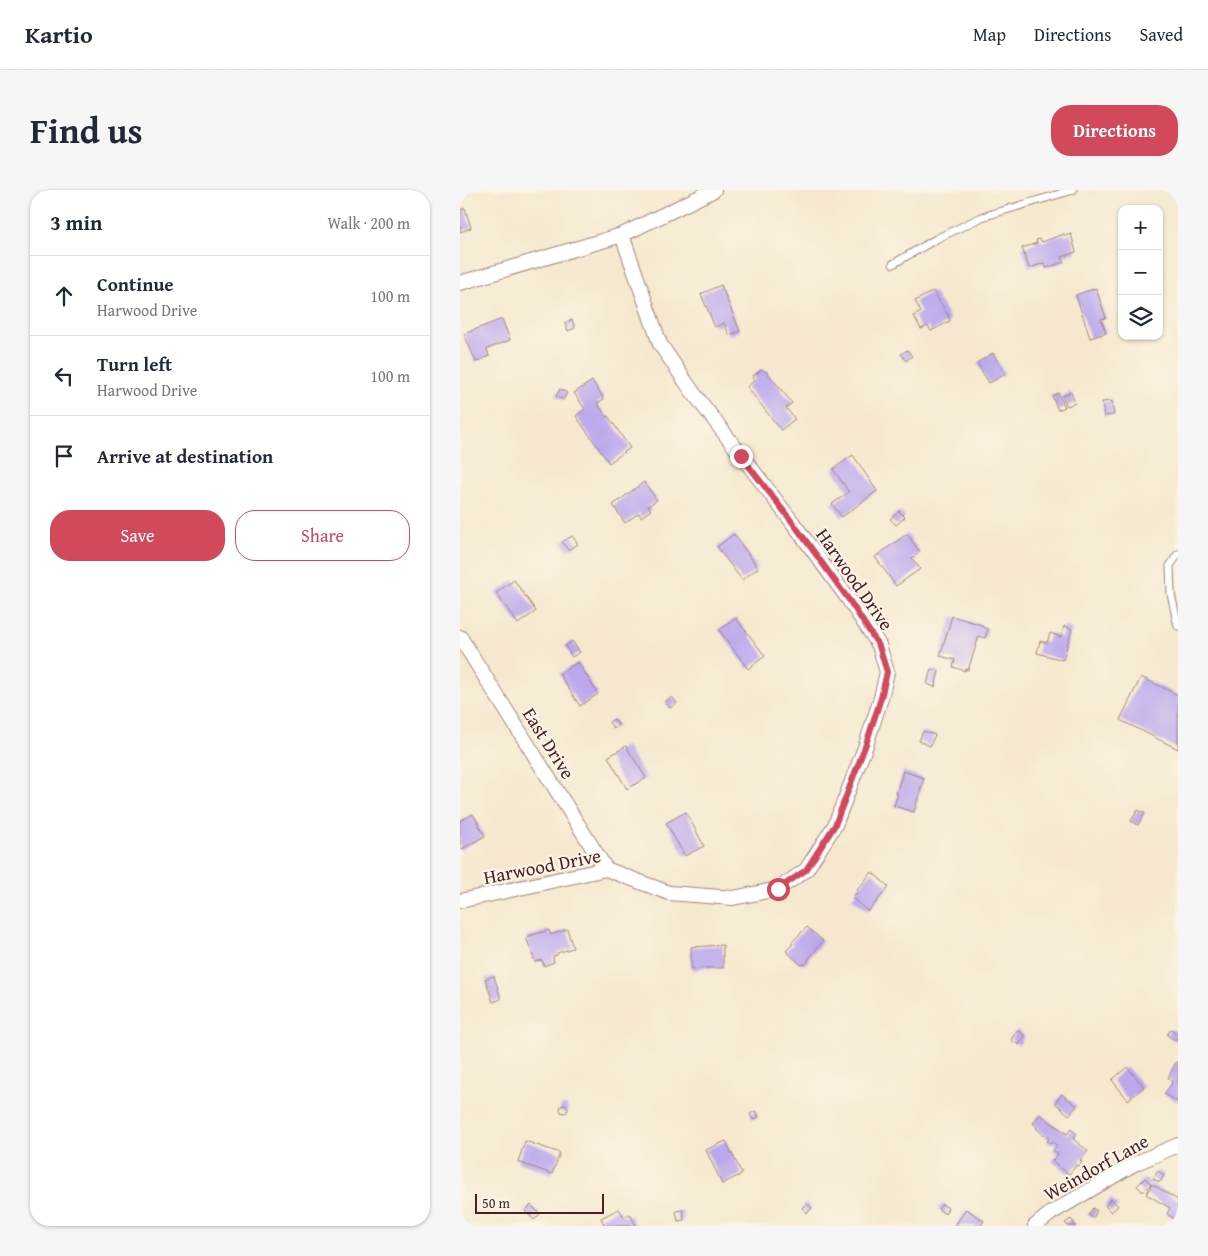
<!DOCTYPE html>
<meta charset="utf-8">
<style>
:root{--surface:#fff;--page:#f6f6f7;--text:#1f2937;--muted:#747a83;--line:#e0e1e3;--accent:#d1495b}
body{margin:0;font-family:"Gentium Book Plus",serif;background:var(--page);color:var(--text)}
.controls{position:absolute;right:15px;top:15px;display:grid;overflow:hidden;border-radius:10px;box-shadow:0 1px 4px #0004}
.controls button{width:45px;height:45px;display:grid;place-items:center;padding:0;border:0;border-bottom:1px solid var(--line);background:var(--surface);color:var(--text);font:25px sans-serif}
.scale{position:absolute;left:15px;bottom:12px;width:129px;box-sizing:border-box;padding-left:5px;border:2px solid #4a1f2b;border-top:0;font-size:14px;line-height:18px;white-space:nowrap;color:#4a1f2b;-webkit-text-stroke:4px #fcf5e5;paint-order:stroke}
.stop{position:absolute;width:15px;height:15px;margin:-11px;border:4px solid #d1495b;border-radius:50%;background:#fff}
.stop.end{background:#d1495b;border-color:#fff;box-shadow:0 1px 5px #0008}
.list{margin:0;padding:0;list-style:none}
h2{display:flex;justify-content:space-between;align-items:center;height:65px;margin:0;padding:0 20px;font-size:21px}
h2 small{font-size:16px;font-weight:400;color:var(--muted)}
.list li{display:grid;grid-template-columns:32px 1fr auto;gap:15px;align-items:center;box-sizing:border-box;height:80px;padding:0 20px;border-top:1px solid var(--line)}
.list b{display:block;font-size:19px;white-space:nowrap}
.list p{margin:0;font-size:16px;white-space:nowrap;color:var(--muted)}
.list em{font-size:16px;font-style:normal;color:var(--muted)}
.actions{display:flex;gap:10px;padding:15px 20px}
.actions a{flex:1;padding:11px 0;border:1px solid var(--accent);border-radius:20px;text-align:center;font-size:18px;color:var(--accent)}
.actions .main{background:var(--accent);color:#fff}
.icon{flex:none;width:28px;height:28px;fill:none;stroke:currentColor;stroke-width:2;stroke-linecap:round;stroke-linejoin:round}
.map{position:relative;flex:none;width:718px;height:1036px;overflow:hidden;border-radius:20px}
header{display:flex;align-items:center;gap:30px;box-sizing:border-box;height:70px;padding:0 25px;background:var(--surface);border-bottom:1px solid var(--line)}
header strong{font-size:24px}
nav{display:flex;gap:28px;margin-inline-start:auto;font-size:18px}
.intro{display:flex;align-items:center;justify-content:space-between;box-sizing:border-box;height:120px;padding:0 30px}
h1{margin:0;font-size:35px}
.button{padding:12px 22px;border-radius:20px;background:var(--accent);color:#fff;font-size:18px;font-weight:700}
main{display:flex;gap:30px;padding:0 30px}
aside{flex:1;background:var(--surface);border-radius:20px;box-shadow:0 1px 4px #0004}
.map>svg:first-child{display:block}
.building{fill:#bba8ed}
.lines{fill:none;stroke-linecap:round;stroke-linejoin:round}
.service-casing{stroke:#a0847c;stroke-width:9}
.minor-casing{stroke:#a0847c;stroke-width:16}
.service{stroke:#fff;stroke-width:7}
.minor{stroke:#fff;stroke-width:14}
.route{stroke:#d1495b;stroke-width:6}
.labels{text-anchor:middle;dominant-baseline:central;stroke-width:4.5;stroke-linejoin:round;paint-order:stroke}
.street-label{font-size:19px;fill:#4a1f2b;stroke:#fcf5e5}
</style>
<header>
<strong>Kartio</strong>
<nav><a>Map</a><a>Directions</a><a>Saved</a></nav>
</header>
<div class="intro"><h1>Find us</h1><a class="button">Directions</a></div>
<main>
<aside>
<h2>3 min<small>Walk · 200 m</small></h2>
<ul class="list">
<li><svg class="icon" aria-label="ahead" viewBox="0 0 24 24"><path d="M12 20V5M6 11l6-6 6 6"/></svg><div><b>Continue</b><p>Harwood Drive</p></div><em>100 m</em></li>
<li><svg class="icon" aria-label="left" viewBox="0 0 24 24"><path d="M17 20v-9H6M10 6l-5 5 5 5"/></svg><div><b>Turn left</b><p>Harwood Drive</p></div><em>100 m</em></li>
<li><svg class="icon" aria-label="arrive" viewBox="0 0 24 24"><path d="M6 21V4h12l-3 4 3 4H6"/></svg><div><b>Arrive at destination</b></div></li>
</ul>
<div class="actions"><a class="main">Save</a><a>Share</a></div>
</aside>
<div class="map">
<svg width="718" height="1036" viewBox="0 0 718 1036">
<rect width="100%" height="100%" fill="#fcf5e5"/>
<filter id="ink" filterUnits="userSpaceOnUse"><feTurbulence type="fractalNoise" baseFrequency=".02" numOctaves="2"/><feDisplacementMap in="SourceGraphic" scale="10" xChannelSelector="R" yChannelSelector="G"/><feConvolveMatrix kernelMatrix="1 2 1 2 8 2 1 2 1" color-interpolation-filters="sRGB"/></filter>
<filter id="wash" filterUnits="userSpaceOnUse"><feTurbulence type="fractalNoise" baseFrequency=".0096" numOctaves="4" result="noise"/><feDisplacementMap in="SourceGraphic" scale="20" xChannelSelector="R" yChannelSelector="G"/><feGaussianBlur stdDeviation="1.12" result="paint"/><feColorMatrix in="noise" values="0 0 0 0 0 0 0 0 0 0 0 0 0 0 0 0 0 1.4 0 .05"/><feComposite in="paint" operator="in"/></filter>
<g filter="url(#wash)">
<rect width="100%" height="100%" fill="#f5e8ce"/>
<g id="blocks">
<g class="building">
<path d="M5 18 11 38 0 42V20Z"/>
<path d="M604 44 605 46 611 44 616 62 602 67 604 72 586 78 584 73 569 78 562 58 577 53 576 50 580 49 582 52Z"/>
<path d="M261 95 280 141 269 145 264 133 255 137 241 104Z"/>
<path d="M636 98 646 128 641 129 646 143 630 148 616 105Z"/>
<path d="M473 101 488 125 490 131 471 141 468 136 461 139 454 126 461 122 455 111Z"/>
<path d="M42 129 50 150 27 159 29 166 16 172 4 144Z"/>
<path d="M112 130 115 138 108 141 105 133Z"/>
<path d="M447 160 452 166 446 171 441 164Z"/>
<path d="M533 163 545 184 529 193 517 173Z"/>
<path d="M302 179 305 182 306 181 332 213 326 218 335 229 321 240 287 197 295 190 293 186Z"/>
<path d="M132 191 144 209 137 213 147 227 148 226 170 258 149 273 116 226 125 219 114 203Z"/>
<path d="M100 199 107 203 103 210 96 206Z"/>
<path d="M611 202 615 213 607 216 602 206Z"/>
<path d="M598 203 605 217 598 220 592 206Z"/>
<path d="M652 211 654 225 644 226 642 212Z"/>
<path d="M393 265 417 301 382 327 372 314 389 302 373 279Z"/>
<path d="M184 292 197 310 188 316 191 320 181 327 179 323 165 333 153 315Z"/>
<path d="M439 321 445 327 436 335 430 329Z"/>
<path d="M274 344 298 378 282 390 257 357Z"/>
<path d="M447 344 460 362 452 368 460 379 436 396 415 367Z"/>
<path d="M112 346 118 354 108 360 102 352Z"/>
<path d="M54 390 76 421 58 434 36 403Z"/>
<path d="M492 426 522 435V437L528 439 525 448 519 446 508 480 505 479V481L493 477 495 470 480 466Z"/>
<path d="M276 428 305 466 288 479 259 440Z"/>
<path d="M604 436 612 439 603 470 577 463 580 451 587 453 590 443 601 447Z"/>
<path d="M112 451 120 462 112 467 105 456Z"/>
<path d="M118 472 138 504 120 516 99 484Z"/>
<path d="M471 479 479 481 475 497 467 494Z"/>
<path d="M681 487 718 505V559L660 530Z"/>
<path d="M212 507 217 513 210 518 205 512Z"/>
<path d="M154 529 158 535 154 539 149 532Z"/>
<path d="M463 541 475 545 470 556 459 551Z"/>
<path d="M166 556 186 588 167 599 148 567Z"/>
<path d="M443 581 464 588 454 622 434 616 438 604H436Z"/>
<path d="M678 620 685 623 678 635 671 631Z"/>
<path d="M226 622 244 656 225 666 206 633Z"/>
<path d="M13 624 25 646 0 660V631Z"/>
<path d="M412 682 429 697 408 721 392 708 398 701 397 700Z"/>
<path d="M347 737 363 751 348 769 349 770 344 775 342 774 341 775 326 761 333 754 331 753Z"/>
<path d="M107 739 113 758 97 763V765L93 766 94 772 84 776 82 770 75 772 66 747 89 740 91 745Z"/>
<path d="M263 755V778H240L239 779 233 780V778H231V757Z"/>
<path d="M34 786 41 809 33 812 25 789Z"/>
<path d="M711 839 718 843V847L716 851 707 845Z"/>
<path d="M557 840 565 846 559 855 551 850Z"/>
<path d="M716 872 718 873V912L704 904 712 893 711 892 712 891 708 888Z"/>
<path d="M667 877 684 897 668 910 652 890Z"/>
<path d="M602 904 617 916 609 925 595 913Z"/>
<circle cx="104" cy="919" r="4"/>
<path d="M296 921 299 927 293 930 290 924Z"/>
<path d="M580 924 607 944 611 939 617 944 613 949 628 961 620 970 622 972 619 976 617 975 609 984 592 971 598 964 593 960 597 956 593 952 591 954 587 951 589 949 576 938 577 937 573 933Z"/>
<path d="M65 951 100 963 92 984 58 972Z"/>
<path d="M266 951 282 984 262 994 246 960Z"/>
<path d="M698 981 704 985 700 992 693 989Z"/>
<path d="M685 988 691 994 683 1002 677 996Z"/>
<path d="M692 994 718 1010V1031L707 1024 710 1018 686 1004Z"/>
<path d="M651 1009 658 1016 651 1022 645 1016Z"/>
<path d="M346 1013 352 1018 347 1023 342 1018Z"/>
<path d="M482 1014 488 1018 485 1024 478 1019Z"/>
<path d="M71 1015 80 1024 74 1030 65 1021Z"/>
<path d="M633 1018 637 1021 633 1028 628 1025Z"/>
<path d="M159 1019 164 1027 170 1024 176 1036H145L141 1028Z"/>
<path d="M506 1019 524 1031 520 1036H495Z"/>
<path d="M223 1020 224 1030 218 1031 216 1021Z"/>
<path d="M611 1029 616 1036H608L605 1033Z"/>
</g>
</g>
</g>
<g filter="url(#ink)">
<use href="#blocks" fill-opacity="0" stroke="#a0847c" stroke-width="1"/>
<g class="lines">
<g class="service-casing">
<g id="service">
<path d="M433 74 476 49 522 27 613 0"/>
<path d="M718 364 710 376 711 404 718 436"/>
</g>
</g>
<g class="minor-casing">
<g id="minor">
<path d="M0 93 162 45"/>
<path d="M0 447 146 679"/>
<path d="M0 711 146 679 209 703 273 708 318 699 346 680 375 635 406 555 421 508 427 482 419 455 389 410 333 333 232 201 200 154 162 45 254 0"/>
<path d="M575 1036 591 1023 674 974 718 955"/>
</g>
</g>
<use href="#service" class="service"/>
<use href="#minor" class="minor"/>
</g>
</g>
<g class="lines" filter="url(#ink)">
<path class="route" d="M281 266 333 333 389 410 419 456 427 482 421 508 406 554 375 635 346 680 318 699"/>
</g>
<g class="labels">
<g class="street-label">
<text transform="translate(395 389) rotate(55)">Harwood Drive</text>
<text transform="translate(89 553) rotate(58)">East Drive</text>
<text transform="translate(82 676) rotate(-11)">Harwood Drive</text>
<text transform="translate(636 977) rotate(-29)">Weindorf Lane</text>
</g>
</g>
</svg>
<div class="controls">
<button>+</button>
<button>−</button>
<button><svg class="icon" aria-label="layers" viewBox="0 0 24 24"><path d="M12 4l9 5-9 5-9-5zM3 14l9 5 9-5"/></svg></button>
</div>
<div class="scale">50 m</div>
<div class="stop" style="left:318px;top:699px"></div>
<div class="stop end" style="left:281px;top:266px"></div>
</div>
</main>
